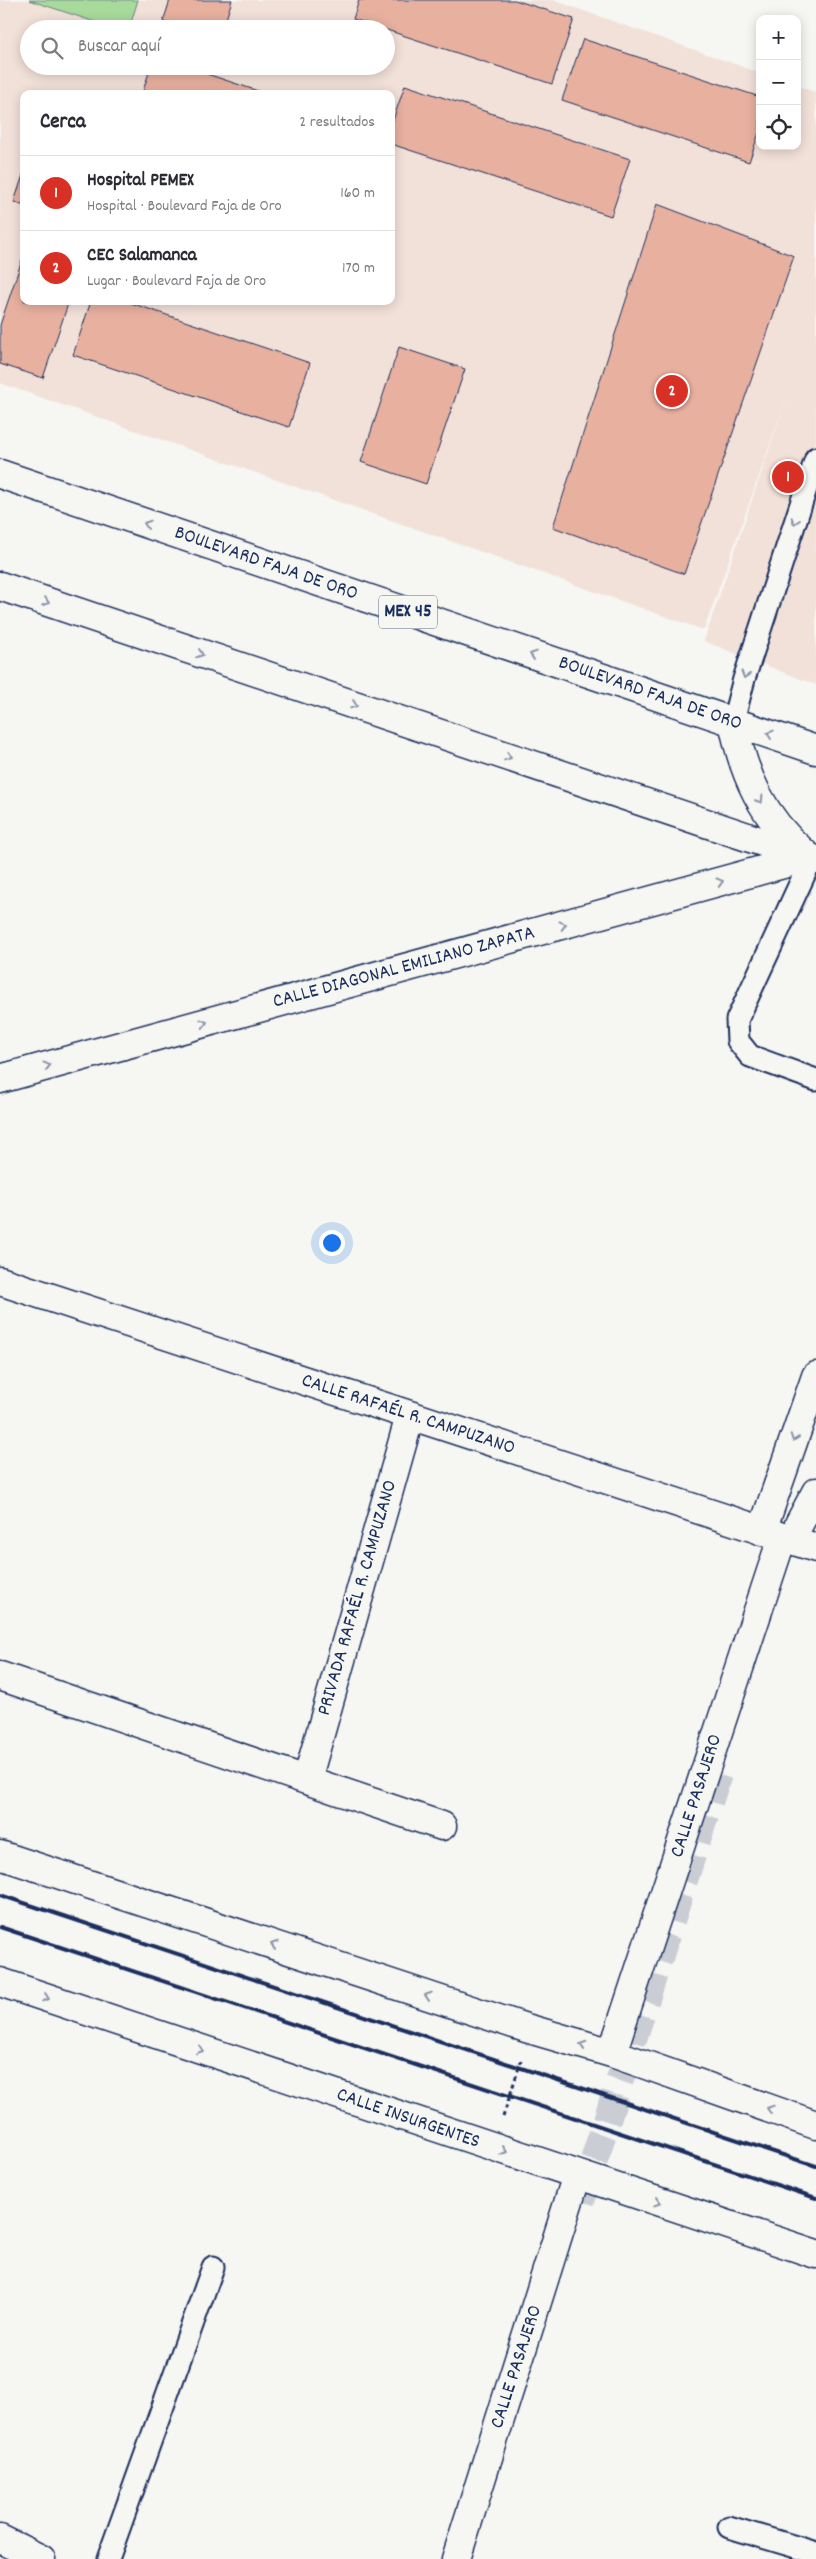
<!DOCTYPE html>
<html lang="es">
<meta charset="utf-8">
<style>
:root{--surface:#fff;--page:#f2f2f3;--text:#2b2b33;--muted:#7c7c81;--line:#e1e1e2;--accent:#d93025}
body{margin:0;font-family:Dekko,sans-serif;background:var(--page);color:var(--text)}
.controls{position:absolute;right:15px;top:15px;display:grid;overflow:hidden;border-radius:10px;box-shadow:0 2px 12px #0003}
.controls button{width:45px;height:45px;display:grid;place-items:center;padding:0;border:0;border-bottom:1px solid var(--line);background:var(--surface);color:var(--text);font:25px sans-serif}
.you{position:absolute;left:331px;top:1242px;width:18px;height:18px;margin:-12px;border:4px solid #fff;border-radius:50%;background:#1a73e8;box-shadow:0 0 0 8px #1a73e833}
.badge{display:grid;place-items:center;width:32px;height:32px;border-radius:50%;background:var(--accent);color:#fff;font-size:16px;font-weight:700}
.pin{position:absolute;translate:-50% -50%;border:2px solid #fff;box-shadow:0 1px 5px #0006}
.list{margin:0;padding:0;list-style:none}
h2{display:flex;justify-content:space-between;align-items:center;height:65px;margin:0;padding:0 20px;font-size:21px}
h2 small{font-size:16px;font-weight:400;color:var(--muted)}
.list li{display:grid;grid-template-columns:32px 1fr auto;gap:15px;align-items:center;box-sizing:border-box;height:75px;padding:0 20px;border-top:1px solid var(--line)}
.list b{display:block;font-size:19px;white-space:nowrap}
.list p{margin:0;font-size:16px;white-space:nowrap;color:var(--muted)}
.list em{font-size:16px;font-style:normal;color:var(--muted)}
.icon{flex:none;width:28px;height:28px;fill:none;stroke:currentColor;stroke-width:2;stroke-linecap:round;stroke-linejoin:round}
.map{position:relative;flex:none;width:816px;height:2559px;overflow:hidden}
.search{position:absolute;background:var(--surface);box-shadow:0 2px 12px #0003;left:20px;top:20px;width:375px;height:55px;display:flex;align-items:center;gap:12px;box-sizing:border-box;padding:0 18px;border-radius:28px;color:var(--muted);font-size:19px}
.panel{position:absolute;background:var(--surface);box-shadow:0 2px 12px #0003;left:20px;top:90px;width:375px;height:215px;border-radius:10px}
.map>svg:first-child{display:block}
.built{fill:#f2e1d9;fill-rule:evenodd}
.green{fill:#a8da9b;stroke:#62847c}
.building{fill:#e8b09f;stroke:#1b2f5e}
.lines{fill:none;stroke-linecap:round;stroke-linejoin:round}
.tertiary-tunnel{stroke:#caced4;stroke-width:28;stroke-dasharray:28 14;stroke-linecap:butt}
.service-casing{stroke:#1b2f5e;stroke-width:25}
.minor-casing{stroke:#1b2f5e;stroke-width:31}
.tertiary-casing{stroke:#1b2f5e;stroke-width:31}
.primary-casing{stroke:#1b2f5e;stroke-width:31}
.path{stroke:#1b2f5e;stroke-width:3;stroke-dasharray:4 4;stroke-linecap:butt}
.service{stroke:#f6f6f2;stroke-width:21}
.minor{stroke:#f6f6f2;stroke-width:28}
.tertiary{stroke:#f6f6f2;stroke-width:28}
.primary{stroke:#f6f6f2;stroke-width:28}
.rail{stroke:#1b2f5e;stroke-width:4}
.oneway{stroke:#8892a8}
.labels{text-anchor:middle;dominant-baseline:central;stroke-width:4;stroke-linejoin:round;paint-order:stroke}
.shield{fill:#f6f6f2;stroke:#5d6b8a;stroke-width:1}
.shield-label{font-size:19px;font-weight:bold;fill:#1b2f5e}
.street-label{font-size:20px;fill:#1b2f5e;stroke:#f6f6f2}
</style>
<div class="map">
<svg width="816" height="2559" viewBox="0 0 816 2559">
<rect width="100%" height="100%" fill="#f6f6f2"/>
<filter id="ink" filterUnits="userSpaceOnUse"><feTurbulence type="fractalNoise" baseFrequency=".02" numOctaves="2"/><feDisplacementMap in="SourceGraphic" scale="10" xChannelSelector="R" yChannelSelector="G"/><feConvolveMatrix kernelMatrix="1 2 1 2 8 2 1 2 1" color-interpolation-filters="sRGB"/></filter>
<g filter="url(#ink)">
<path class="built" d="M0 0H553L760 73V146H797V86L816 92V685L704 641 787 397 704 630 0 383ZM29 29H386V66H29ZM24 94H391V301H24Z"/>
<path class="green" d="M29 0H138L129 29H116Z"/>
<g class="building">
<path d="M170 0H232L223 29H185L163 22Z"/>
<path d="M359 0H515L574 19 552 84 353 19Z"/>
<path d="M583 39 760 97V130L749 162 562 100Z"/>
<path d="M151 66H183L267 94H142Z"/>
<path d="M405 85 630 159 611 216 391 144V126Z"/>
<path d="M24 172V206L14 202Z"/>
<path d="M657 204 794 256 684 574 553 527Z"/>
<path d="M24 254V301H69L43 378 0 364V325Z"/>
<path d="M91 301H125L310 363 289 427 73 355Z"/>
<path d="M399 347 465 369 426 484 361 462Z"/>
</g>
<g class="lines">
<path class="tertiary-tunnel" d="M581 2201 720 1768"/>
<g class="service-casing">
<g id="service">
<path d="M733 721 744 679 816 458"/>
<path d="M812 858 737 1020 738 1041 750 1056 816 1080"/>
<path d="M729 2527 816 2553"/>
<path d="M108 2559 213 2267"/>
</g>
</g>
<g class="minor-casing">
<g id="minor">
<path d="M0 1079 809 857"/>
<path d="M0 1281 816 1548"/>
<path d="M762 1531 816 1376"/>
<path d="M0 1676 442 1826"/>
<path d="M307 1780 410 1416"/>
<path d="M0 1855 526 2028 612 2053 816 2125"/>
<path d="M0 1982 816 2254"/>
<path d="M612 2053 782 1538"/>
<path d="M0 2539 41 2559"/>
<path d="M456 2559 577 2175"/>
</g>
</g>
<g class="tertiary-casing">
<path id="tertiary" d="M799 1524 816 1492"/>
</g>
<g class="primary-casing">
<g id="primary">
<path d="M0 474 816 750"/>
<path d="M0 586 816 860"/>
<path d="M733 721C743 774 763 818 804 853"/>
</g>
</g>
<path class="path" d="M503 2117 521 2061"/>
<use href="#service" class="service"/>
<use href="#minor" class="minor"/>
<use href="#tertiary" class="tertiary"/>
<use href="#primary" class="primary"/>
<g class="rail">
<path d="M0 1895 816 2166"/>
<path d="M0 1927 816 2198"/>
</g>
</g>
<defs><path id="oneway-chevron" d="M-2-3.5L2.5 0L-2 3.5" fill="none" stroke-width="1.6" stroke-linecap="round" stroke-linejoin="round" transform="scale(1.25)"/></defs>
<g class="oneway">
<use href="#oneway-chevron" transform="translate(795 521) rotate(108)"/>
<use href="#oneway-chevron" transform="translate(147 524) rotate(-161)"/>
<use href="#oneway-chevron" transform="translate(46 602) rotate(19)"/>
<use href="#oneway-chevron" transform="translate(200 654) rotate(19)"/>
<use href="#oneway-chevron" transform="translate(533 655) rotate(-162)"/>
<use href="#oneway-chevron" transform="translate(745 675) rotate(107)"/>
<use href="#oneway-chevron" transform="translate(354 705) rotate(19)"/>
<use href="#oneway-chevron" transform="translate(770 734) rotate(-161)"/>
<use href="#oneway-chevron" transform="translate(508 757) rotate(19)"/>
<use href="#oneway-chevron" transform="translate(760 800) rotate(58)"/>
<use href="#oneway-chevron" transform="translate(720 882) rotate(-15)"/>
<use href="#oneway-chevron" transform="translate(563 925) rotate(-15)"/>
<use href="#oneway-chevron" transform="translate(204 1023) rotate(-15)"/>
<use href="#oneway-chevron" transform="translate(47 1066) rotate(-15)"/>
<use href="#oneway-chevron" transform="translate(794 1438) rotate(109)"/>
<use href="#oneway-chevron" transform="translate(274 1945) rotate(-162)"/>
<use href="#oneway-chevron" transform="translate(428 1996) rotate(-162)"/>
<use href="#oneway-chevron" transform="translate(46 1998) rotate(19)"/>
<use href="#oneway-chevron" transform="translate(583 2045) rotate(-163)"/>
<use href="#oneway-chevron" transform="translate(200 2050) rotate(19)"/>
<use href="#oneway-chevron" transform="translate(770 2109) rotate(-161)"/>
<use href="#oneway-chevron" transform="translate(504 2151) rotate(18)"/>
<use href="#oneway-chevron" transform="translate(658 2202) rotate(18)"/>
</g>
</g>
<g class="labels">
<rect class="shield" x="379" y="595.5" width="58" height="33" rx="4"/>
<g class="shield-label">
<text x="408" y="612">MEX 45</text>
</g>
<g class="street-label">
<text transform="translate(266 564) rotate(19)">BOULEVARD FAJA DE ORO</text>
<text transform="translate(650 694) rotate(19)">BOULEVARD FAJA DE ORO</text>
<text transform="translate(404 968) rotate(-15)">CALLE DIAGONAL EMILIANO ZAPATA</text>
<text transform="translate(408 1415) rotate(18)">CALLE RAFAÉL R. CAMPUZANO</text>
<text transform="translate(358 1598) rotate(-74)">PRIVADA RAFAÉL R. CAMPUZANO</text>
<text transform="translate(697 1796) rotate(-72)">CALLE PASAJERO</text>
<text transform="translate(408 2119) rotate(19)">CALLE INSURGENTES</text>
<text transform="translate(517 2367) rotate(-72)">CALLE PASAJERO</text>
</g>
</g>
</svg>
<div class="controls">
<button>+</button>
<button>−</button>
<button><svg class="icon" aria-label="locate" viewBox="0 0 24 24"><circle cx="12" cy="12" r="6"/><path d="M12 2v4M12 18v4M2 12h4M18 12h4"/></svg></button>
</div>
<div class="you"></div>
<div class="pin badge" style="left:788px;top:477px">1</div>
<div class="pin badge" style="left:672px;top:391px">2</div>
<div class="search"><svg class="icon" aria-label="search" viewBox="0 0 24 24"><circle cx="10" cy="10" r="6"/><path d="M15 15l6 6"/></svg>Buscar aquí</div>
<section class="panel">
<h2>Cerca<small>2 resultados</small></h2>
<ul class="list">
<li><span class="badge">1</span><div><b>Hospital PEMEX</b><p>Hospital · Boulevard Faja de Oro</p></div><em>160 m</em></li>
<li><span class="badge">2</span><div><b>CEC Salamanca</b><p>Lugar · Boulevard Faja de Oro</p></div><em>170 m</em></li>
</ul>
</section>
</div>
